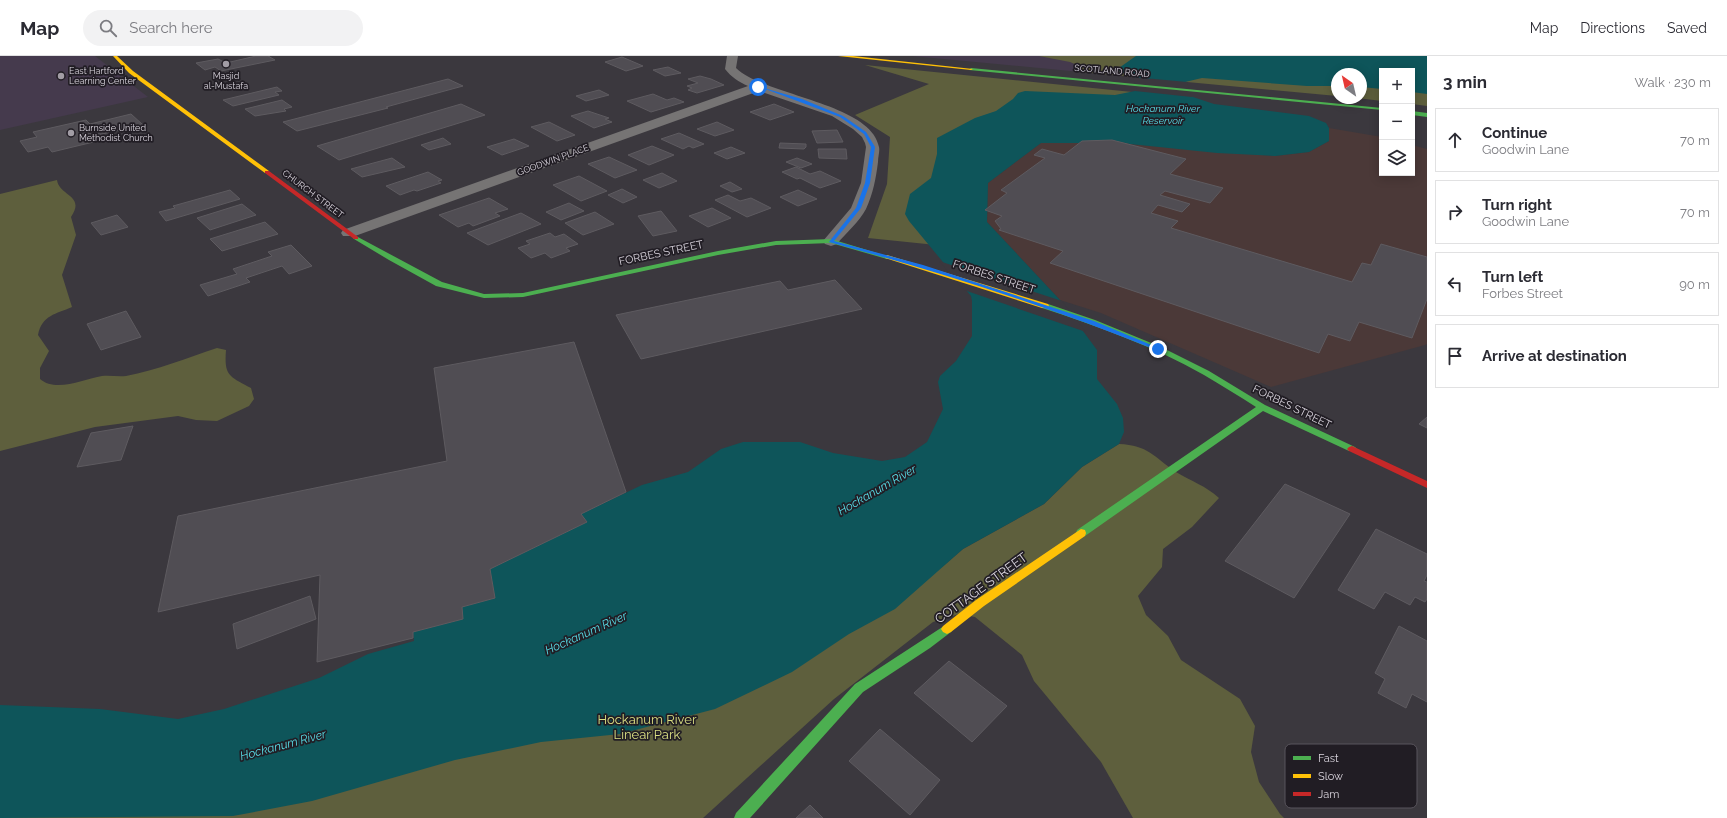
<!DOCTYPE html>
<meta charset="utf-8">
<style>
:root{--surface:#fff;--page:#f2f2f3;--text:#2b2b33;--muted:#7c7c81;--line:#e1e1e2}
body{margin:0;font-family:Raleway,sans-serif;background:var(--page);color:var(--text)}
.controls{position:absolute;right:12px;top:12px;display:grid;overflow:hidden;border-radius:0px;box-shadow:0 2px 10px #0003}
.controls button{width:36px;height:36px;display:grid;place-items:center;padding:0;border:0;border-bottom:1px solid var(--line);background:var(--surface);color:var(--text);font:20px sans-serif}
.compass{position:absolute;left:1331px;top:12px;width:36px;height:36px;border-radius:50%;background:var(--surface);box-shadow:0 2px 10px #0003;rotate:326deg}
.stop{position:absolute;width:12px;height:12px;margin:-9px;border:3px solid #1a73e8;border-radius:50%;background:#fff}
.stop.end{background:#1a73e8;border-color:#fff;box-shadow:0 1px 4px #0008}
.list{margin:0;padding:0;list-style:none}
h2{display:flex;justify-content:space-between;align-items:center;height:52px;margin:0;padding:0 16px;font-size:17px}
h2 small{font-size:13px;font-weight:400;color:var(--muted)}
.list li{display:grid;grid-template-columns:26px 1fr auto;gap:12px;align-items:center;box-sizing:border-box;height:64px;margin:0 8px 8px;padding:0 8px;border:1px solid var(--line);border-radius:0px}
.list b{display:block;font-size:15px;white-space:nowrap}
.list p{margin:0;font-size:13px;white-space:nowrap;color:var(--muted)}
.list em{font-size:13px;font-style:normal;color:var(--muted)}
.icon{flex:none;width:22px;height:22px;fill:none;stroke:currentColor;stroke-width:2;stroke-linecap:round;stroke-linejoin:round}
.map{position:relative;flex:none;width:1427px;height:762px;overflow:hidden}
header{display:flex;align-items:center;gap:24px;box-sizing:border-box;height:56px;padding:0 20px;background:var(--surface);border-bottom:1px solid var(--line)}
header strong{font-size:19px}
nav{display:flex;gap:22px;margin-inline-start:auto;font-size:14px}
.search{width:280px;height:36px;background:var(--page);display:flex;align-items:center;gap:10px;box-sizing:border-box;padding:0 14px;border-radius:22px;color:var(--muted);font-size:15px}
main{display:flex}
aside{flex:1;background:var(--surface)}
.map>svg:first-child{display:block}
.industrial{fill:#4b3938}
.built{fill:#453a4d}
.green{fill:#5e5f3d}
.water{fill:#0e555a}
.pier{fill:#3b383e}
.building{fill:#504d53;stroke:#5e5b60}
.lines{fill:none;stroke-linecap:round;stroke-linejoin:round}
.street{fill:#767474;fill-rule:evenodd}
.fast{fill:#4caf50;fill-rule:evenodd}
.slow{fill:#ffc107;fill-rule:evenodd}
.jam{fill:#c62828;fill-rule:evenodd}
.route{fill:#1a73e8}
.poi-dot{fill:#a29da5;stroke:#211d24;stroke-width:1.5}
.labels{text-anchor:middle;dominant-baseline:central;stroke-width:3.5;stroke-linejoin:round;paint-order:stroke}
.far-poi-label{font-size:9px;fill:#d9d4dd;stroke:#211d24;text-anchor:start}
.far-street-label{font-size:9px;fill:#d9d4dd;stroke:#211d24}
.far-water-label{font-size:10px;font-style:italic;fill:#58dde7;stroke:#211d24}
.street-label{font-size:11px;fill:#d9d4dd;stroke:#211d24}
.water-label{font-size:12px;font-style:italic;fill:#58dde7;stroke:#211d24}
.near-street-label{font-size:13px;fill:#d9d4dd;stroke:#211d24}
.near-park-label{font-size:13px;fill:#dadf83;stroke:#211d24}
.key{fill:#211d24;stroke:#58545c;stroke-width:1}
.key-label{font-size:11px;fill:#d9d4dd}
</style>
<header>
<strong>Map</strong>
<div class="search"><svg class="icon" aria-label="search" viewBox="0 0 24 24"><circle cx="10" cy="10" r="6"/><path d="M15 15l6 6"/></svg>Search here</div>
<nav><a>Map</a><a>Directions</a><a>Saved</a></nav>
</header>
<main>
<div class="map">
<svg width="1427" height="762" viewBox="0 0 1427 762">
<rect width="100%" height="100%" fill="#3b383e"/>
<path class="industrial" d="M1329 72 1382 81V117H1412V89L1427 93V288L1425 289 1271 331 1101 257 1060 244 987 166 988 127 1041 87 1112 84 1130 88 1275 100 1309 96 1329 85Z"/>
<g class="built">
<path d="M0 0H95L148 41 0 74Z"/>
<path d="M912 0H1087L1081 16Z"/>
</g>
<g class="green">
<path d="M1039 0H1427V50L1412 48V15H1382V45L1357 42H1361V18H1337V40L1081 16 1082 11 1070 6Z"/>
<path d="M865 9 1162 39 990 83 975 193 868 182 887 128 890 81 855 59 929 28Z"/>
<path d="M57 124C59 140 86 139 71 161L76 179 62 219 72 251C56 258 42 259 38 279L49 295 40 312V323C56 337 84 323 102 320 110 319 118 321 126 320 157 314 187 302 217 292L226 294C224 320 229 320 251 332L254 343 249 350 217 365 196 364 178 360 95 371 0 395V138Z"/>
<path d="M1119 388C1148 389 1154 401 1176 416 1191 425 1206 430 1219 442L1192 471 1163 493 1162 511 1138 540 1146 559 1168 580 1181 604 1240 643 1255 670 1251 696 1259 726 1280 758 1284 762H1133L1101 706 1034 625 1022 599 975 561 959 558 933 566 834 643 703 762H0L942 511 963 493 1044 448 1082 411Z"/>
</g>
<path class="water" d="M1136 0H1427V38L1412 36V15H1382V33L1361 31V18H1337V30H1307L1202 22 1185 26 1190 40 1214 48 1309 60 1326 67 1329 72V85L1309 96 1275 100 1217 97 1130 88 1112 84 1082 85 1079 87H1041L988 127 987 166 1060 244 1097 294V323L1117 348 1123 362 1124 376 1119 388 1082 411 1044 448 963 493 895 553 849 578 792 616 715 653 620 678 541 686 455 704 312 745 233 760 0 762V649L100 653 178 663 224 653 319 622 368 598 414 585 413 576 463 563 462 551 495 542 490 513 587 466 581 458 642 429 688 416 721 393 743 386H800L833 397 882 405 905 401 927 386 943 353 938 326 940 320 956 305 972 280V245L971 240 909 165 905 158 910 138 931 122 937 98V82L975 62 996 55 1013 43 1018 37 1025 35 1115 39 1140 34 1134 21 1116 14Z"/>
<g class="pier">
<path d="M1133 21 1187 26 1192 41 1135 35V33H1137Z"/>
<path d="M939 205 1062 245 1086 276 964 234Z"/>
</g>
<g class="building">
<path d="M256 0H270H268L275 4 221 15 215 11 205 14 196 7 218 3 226 7Z"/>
<path d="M622 1 643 10 626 15 605 6Z"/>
<path d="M668 11 681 17 665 20 653 14Z"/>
<path d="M700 20 711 23 724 29 697 37 688 34 692 32 687 30 698 27 688 23Z"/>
<path d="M448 23 463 30 386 51 388 52 297 75 283 66Z"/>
<path d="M277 31 282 35 275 36 279 39 233 50 223 44Z"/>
<path d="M599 34 609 39 586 45 576 40Z"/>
<path d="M653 38 667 44 674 42 684 46 651 56 627 45Z"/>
<path d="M282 44 292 51 284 53 286 55 255 60 245 53Z"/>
<path d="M461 48 485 59 339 104 317 90Z"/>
<path d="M774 48 794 56 770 64 750 56Z"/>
<path d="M588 55 609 62 605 63 612 66 594 72 571 60Z"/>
<path d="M131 58 143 69 102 78 106 83 52 96 48 91 28 96 20 85 37 81 33 76 86 64 90 68Z"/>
<path d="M549 66 575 79 557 85 531 71Z"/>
<path d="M717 66 734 74 715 80 697 73Z"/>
<path d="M837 74 843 86 817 87 812 75Z"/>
<path d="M679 77 704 88 693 92 689 90 683 93 661 83Z"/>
<path d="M443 82 451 88 429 94 421 89Z"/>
<path d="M514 83 529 90 502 99 487 91Z"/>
<path d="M1112 84 1186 103 1170 118 1223 132 1210 147 1165 135 1160 139 1190 148 1182 156 1158 149 1151 157 1178 165 1171 172 1352 226 1362 207 1371 209 1381 188 1427 201V243L1412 282 1359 266 1350 285 1328 278 1319 297 1050 207 1063 195 999 174 1001 173 995 165 1002 160 985 154 1007 137 1001 134 1045 102 1034 99 1042 93 1064 99 1082 85Z"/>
<path d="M780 87 806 88V91L804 93 779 92Z"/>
<path d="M652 90 674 99 649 109 628 99Z"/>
<path d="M731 91 745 97 727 103 714 97Z"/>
<path d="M818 93H846L847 103 819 102Z"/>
<path d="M609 101 637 114 615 122 588 108Z"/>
<path d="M392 102 405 111 362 121 351 113Z"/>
<path d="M797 102 812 108 801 112 786 106Z"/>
<path d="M796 111 810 118 820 115 841 125 820 132 800 122 797 123 782 116Z"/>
<path d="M428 116 442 124 438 125 441 127 417 135 414 134 400 139 386 130Z"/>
<path d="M662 117 677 125 659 132 643 124Z"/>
<path d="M579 120 607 135 581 145 553 129Z"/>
<path d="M730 126 742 133 732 136 720 130Z"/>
<path d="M622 133 637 141 623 147 608 139Z"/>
<path d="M230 134 240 143 166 165 159 156 175 152 173 150Z"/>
<path d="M798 134 817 143 798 150 780 141Z"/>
<path d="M728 139 740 145 751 142 771 152 747 161 715 144Z"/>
<path d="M489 142 508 153 495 157 500 160 473 170 469 167 458 171 439 159Z"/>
<path d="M569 147 584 155 561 164 546 156Z"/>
<path d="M242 148 256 159 210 174 197 162Z"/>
<path d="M712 152 731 162 708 171 689 160Z"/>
<path d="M661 155 677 175 653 180 638 160Z"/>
<path d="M595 156 614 168 583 179 565 167Z"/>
<path d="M521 157 541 168 488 189 467 177Z"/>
<path d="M117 159 128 171 101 179 91 167Z"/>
<path d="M265 166 278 178 222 195 210 183Z"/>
<path d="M550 177 555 181 564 178 578 188 566 192 570 195 551 202 545 197 531 202 518 192 530 188 526 185Z"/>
<path d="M291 189 312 210 289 218 282 210 246 222 250 226 208 240 200 229 237 218 233 213 272 200 268 196Z"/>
<path d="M835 224 862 253 641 303 616 259 780 225 788 234Z"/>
<path d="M126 255 141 281 101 294 87 268Z"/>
<path d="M574 286 626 436 581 458 587 466 490 513 495 542 462 551 463 563 413 576V582L317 606 320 519 158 556 178 460 447 405 434 312Z"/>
<path d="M1427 361V372L1419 368Z"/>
<path d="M133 370 121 404 77 411 91 377Z"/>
<path d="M1285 428 1350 458 1294 542 1225 505Z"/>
<path d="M1376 473 1427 498V519L1424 525 1427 526V543L1425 546 1415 541 1410 549 1385 536 1374 553 1338 534Z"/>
<path d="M310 540 316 563 237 593 233 568Z"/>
<path d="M1399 570 1427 585V646L1412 638 1406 652 1378 637 1385 623 1375 617Z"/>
<path d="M949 605 1007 650 972 686 914 637Z"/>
<path d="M880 673 940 724 910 759 849 705Z"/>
<path d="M810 749 823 762H796Z"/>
</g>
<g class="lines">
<path class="street" d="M727 0H738L736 12C765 40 871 47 879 91 880 95 878 101 878 106 876 122 873 138 866 153 859 166 846 177 837 188L831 190 825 188 823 185 851 152 861 127 866 91 865 87 862 81 853 73 832 60 759 35 355 180H343L341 177 343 174 748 30C739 26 731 21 725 13Z"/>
<g class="fast">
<path d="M971 12 1382 52V54L969 14Z"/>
<path d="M1412 55 1427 57V61L1412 59Z"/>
<path d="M356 180 442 226 484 238 523 237 718 195 776 185 831 183 890 201 887 203 831 187 776 189 718 199 523 241 484 242 436 230 389 204 354 183 353 182Z"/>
<path d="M1042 248H1048L1095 264 1161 291 1209 315 1265 349 1355 391 1357 393 1355 395H1349L1263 355 1085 480H1077L1076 477 1077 474 1256 351C1239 340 1221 329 1204 319 1153 290 1097 270 1042 252Z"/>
<path d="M947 568 951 570 953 573 951 576 930 592 863 636 750 762H734L736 757 855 628Z"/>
</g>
<g class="slow">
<path d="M113 0H117L133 15 269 115V117H265L129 17Z"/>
<path d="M838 0H853L973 13 971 14Z"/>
<path d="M887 199 1048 248 1049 250 1048 252H1042L885 202V200Z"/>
<path d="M1081 473 1085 474 1086 477 1085 480 984 550 951 576 947 578 943 576 941 573 943 570 976 544Z"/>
</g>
<g class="jam">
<path d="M265 115H269L358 181V183H354L265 117Z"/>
<path d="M1352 390 1427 425V432L1349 395 1347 393 1349 391Z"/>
</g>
</g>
<path class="route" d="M757 30 802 43 843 60 866 76 875 91 870 127 861 152 834 185 923 209 1094 265 1161 293 1156 294C1050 251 940 216 829 186L856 152 865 127 871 91 864 78 840 61Z"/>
<g class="poi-dot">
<circle cx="226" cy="8" r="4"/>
<circle cx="61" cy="20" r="4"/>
<circle cx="71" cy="77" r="4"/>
</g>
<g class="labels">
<g class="far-poi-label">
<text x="69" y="15">East Hartford<tspan x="69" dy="10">Learning Center</tspan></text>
<text x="226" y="20" text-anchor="middle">Masjid<tspan x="226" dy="10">al-Mustafa</tspan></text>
<text x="79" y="72">Burnside United<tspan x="79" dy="10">Methodist Church</tspan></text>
</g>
<g class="far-street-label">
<text transform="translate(1112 15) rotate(5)">SCOTLAND ROAD</text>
<text transform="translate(553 104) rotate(-20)">GOODWIN PLACE</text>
<text transform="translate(313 138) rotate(37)">CHURCH STREET</text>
</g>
<g class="far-water-label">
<text x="1163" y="52">Hockanum River<tspan x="1163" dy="12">Reservoir</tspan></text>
</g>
<g class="street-label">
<text transform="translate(661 197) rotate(-12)">FORBES STREET</text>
<text transform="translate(994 221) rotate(18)">FORBES STREET</text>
<text transform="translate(1292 351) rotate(26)">FORBES STREET</text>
</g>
<g class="water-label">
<text transform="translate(877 434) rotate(-30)">Hockanum River</text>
<text transform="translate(586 577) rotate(-24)">Hockanum River</text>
<text transform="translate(283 689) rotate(-15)">Hockanum River</text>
</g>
<g class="near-street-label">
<text transform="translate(981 532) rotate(-36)">COTTAGE STREET</text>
</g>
<g class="near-park-label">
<text x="647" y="663">Hockanum River<tspan x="647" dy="15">Linear Park</tspan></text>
</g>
</g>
<rect x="1285" y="688" width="132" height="64" rx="6" class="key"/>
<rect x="1293" y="700" width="18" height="4" fill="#4caf50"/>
<rect x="1293" y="718" width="18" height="4" fill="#ffc107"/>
<rect x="1293" y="736" width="18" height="4" fill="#c62828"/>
<g class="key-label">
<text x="1318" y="706">Fast</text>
<text x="1318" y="724">Slow</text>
<text x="1318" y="742">Jam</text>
</g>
</svg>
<div class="controls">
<button>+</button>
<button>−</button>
<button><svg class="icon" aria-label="layers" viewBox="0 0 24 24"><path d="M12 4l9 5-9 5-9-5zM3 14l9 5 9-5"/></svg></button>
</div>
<svg class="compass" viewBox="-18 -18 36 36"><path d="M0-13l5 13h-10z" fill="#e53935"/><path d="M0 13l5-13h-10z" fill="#7c7c81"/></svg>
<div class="stop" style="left:758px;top:31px"></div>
<div class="stop end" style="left:1158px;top:293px"></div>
</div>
<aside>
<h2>3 min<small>Walk · 230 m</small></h2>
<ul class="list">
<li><svg class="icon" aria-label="ahead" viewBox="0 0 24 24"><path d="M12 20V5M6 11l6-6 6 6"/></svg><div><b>Continue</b><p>Goodwin Lane</p></div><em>70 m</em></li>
<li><svg class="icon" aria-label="right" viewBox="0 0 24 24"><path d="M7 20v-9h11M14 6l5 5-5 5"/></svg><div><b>Turn right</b><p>Goodwin Lane</p></div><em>70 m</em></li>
<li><svg class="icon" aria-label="left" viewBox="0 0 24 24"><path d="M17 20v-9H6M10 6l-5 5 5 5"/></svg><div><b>Turn left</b><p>Forbes Street</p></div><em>90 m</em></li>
<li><svg class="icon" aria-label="arrive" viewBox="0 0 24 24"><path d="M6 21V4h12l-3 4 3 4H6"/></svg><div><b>Arrive at destination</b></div></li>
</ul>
</aside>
</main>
